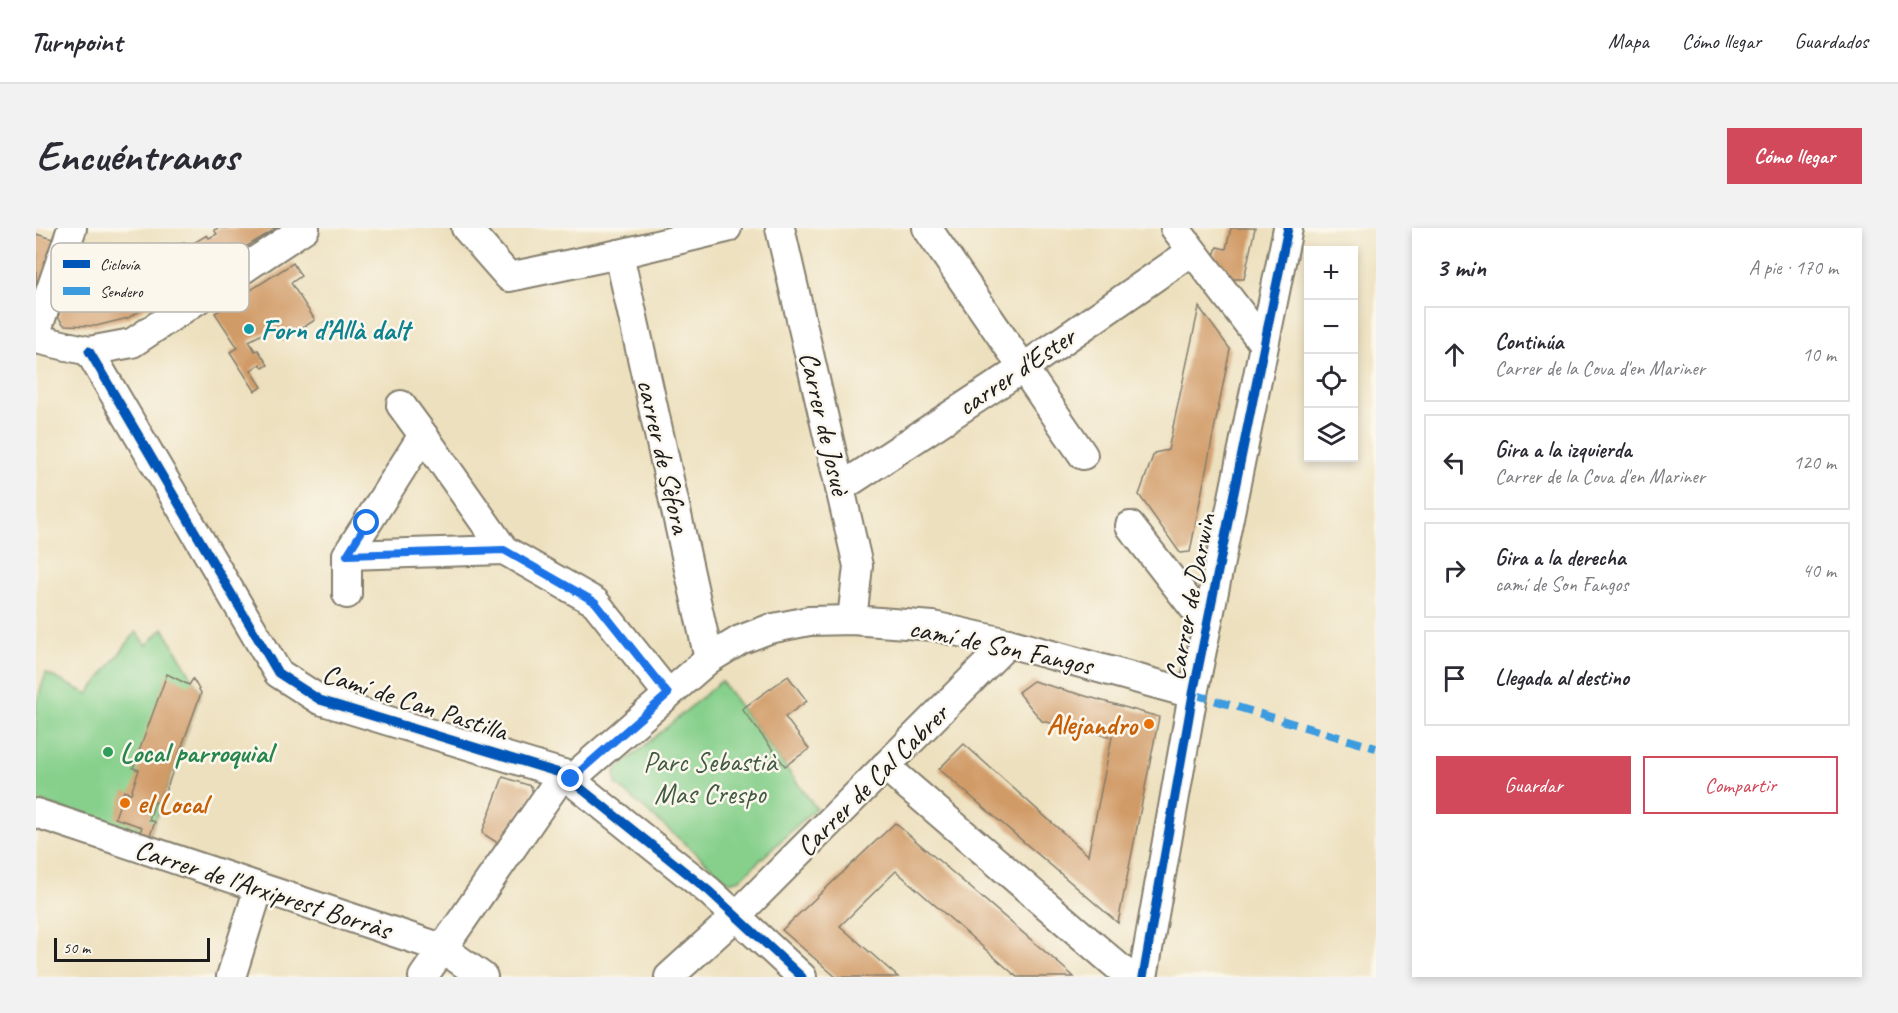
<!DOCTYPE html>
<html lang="es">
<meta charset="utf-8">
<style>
:root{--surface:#fff;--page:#f2f2f3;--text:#2b2b33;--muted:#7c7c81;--line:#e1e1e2;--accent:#d1495b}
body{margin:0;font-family:Caveat,sans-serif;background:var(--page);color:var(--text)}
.controls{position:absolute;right:18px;top:18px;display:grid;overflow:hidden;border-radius:0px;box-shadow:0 3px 9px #0003}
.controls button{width:54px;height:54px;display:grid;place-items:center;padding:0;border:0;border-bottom:2px solid var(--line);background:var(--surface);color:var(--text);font:30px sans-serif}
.scale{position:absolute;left:18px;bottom:15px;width:156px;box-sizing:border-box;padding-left:6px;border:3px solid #1c1c1c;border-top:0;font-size:16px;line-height:21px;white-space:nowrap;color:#1c1c1c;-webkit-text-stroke:4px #fbf7ec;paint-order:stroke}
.stop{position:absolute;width:18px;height:18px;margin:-14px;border:4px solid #1a73e8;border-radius:50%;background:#fff}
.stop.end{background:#1a73e8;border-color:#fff;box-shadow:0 2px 6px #0008}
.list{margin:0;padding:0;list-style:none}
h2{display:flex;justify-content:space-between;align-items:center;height:78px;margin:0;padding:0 24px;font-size:26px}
h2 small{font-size:20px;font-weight:400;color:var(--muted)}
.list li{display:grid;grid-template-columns:39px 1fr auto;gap:18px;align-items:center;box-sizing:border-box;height:96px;margin:0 12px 12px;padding:0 12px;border:2px solid var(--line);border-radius:0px}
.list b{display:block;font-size:22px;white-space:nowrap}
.list p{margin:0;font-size:20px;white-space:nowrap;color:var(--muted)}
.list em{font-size:20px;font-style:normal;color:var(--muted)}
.actions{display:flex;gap:12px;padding:18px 24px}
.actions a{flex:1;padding:14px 0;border:2px solid var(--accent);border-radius:0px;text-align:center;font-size:21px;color:var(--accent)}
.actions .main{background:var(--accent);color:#fff}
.icon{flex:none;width:33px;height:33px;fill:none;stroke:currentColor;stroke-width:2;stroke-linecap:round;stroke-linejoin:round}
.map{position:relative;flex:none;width:1340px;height:749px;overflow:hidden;border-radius:0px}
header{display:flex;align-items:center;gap:36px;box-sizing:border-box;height:84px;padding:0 30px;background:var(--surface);border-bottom:2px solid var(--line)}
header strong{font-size:28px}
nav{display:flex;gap:33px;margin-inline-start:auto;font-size:21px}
.intro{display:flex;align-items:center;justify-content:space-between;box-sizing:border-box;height:144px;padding:0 36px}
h1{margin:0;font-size:42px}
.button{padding:15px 27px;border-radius:0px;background:var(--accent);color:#fff;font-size:21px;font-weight:700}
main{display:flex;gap:36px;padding:0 36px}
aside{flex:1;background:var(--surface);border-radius:0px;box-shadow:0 3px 9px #0003}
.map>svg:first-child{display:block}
.green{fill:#87d08c;stroke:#527654;stroke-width:1.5}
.building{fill:#d19b67}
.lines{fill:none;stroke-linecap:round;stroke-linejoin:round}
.minor-casing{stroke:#847e6d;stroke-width:32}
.minor{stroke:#fff;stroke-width:28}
.quiet{stroke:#3c9bdf;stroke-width:8;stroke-dasharray:15 8;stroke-linecap:butt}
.cycleway-casing{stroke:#fbf7ec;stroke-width:13}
.cycleway{stroke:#0057b8;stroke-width:9}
.route{stroke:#1a73e8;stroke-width:8}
.culture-dot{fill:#0f9aa8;stroke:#fbf7ec;stroke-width:2}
.food-dot{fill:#e8710a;stroke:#fbf7ec;stroke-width:2}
.leisure-dot{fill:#2e9e5b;stroke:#fbf7ec;stroke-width:2}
.labels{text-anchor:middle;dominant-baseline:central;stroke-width:5;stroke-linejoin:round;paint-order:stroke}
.culture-label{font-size:28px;font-weight:bold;fill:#0d838f;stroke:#fbf7ec;text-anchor:start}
.street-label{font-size:28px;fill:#1c1c1c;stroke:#fbf7ec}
.food-label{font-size:28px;font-weight:bold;fill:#c56008;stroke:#fbf7ec;text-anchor:end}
.leisure-label{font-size:28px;font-weight:bold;fill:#27864d;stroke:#fbf7ec;text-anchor:start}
.park-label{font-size:28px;fill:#415b43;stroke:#fbf7ec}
.key{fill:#fbf7ec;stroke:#b8b5ae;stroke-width:1.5}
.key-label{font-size:16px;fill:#1c1c1c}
</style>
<header>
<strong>Turnpoint</strong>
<nav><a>Mapa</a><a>Cómo llegar</a><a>Guardados</a></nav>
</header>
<div class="intro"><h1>Encuéntranos</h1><a class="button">Cómo llegar</a></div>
<main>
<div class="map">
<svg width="1340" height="749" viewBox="0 0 1340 749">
<rect width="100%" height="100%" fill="#fbf7ec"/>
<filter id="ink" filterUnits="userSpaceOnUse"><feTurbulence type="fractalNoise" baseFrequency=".0167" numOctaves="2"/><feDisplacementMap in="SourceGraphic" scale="12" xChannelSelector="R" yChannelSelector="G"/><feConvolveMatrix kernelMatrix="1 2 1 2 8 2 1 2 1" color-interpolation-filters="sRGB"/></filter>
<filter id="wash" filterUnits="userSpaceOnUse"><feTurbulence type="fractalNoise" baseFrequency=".008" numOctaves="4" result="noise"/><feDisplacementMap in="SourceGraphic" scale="24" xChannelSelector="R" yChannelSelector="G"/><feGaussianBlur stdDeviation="1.35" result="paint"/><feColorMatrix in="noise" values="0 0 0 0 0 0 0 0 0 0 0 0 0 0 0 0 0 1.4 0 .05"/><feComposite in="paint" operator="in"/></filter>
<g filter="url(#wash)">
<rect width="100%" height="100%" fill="#ede0be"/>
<g class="green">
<path d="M127 400 165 465 113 610 0 572V476L10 445 52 466 100 404 111 417Z"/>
<path d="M685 453 780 580 704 651 693 654 580 556 579 543Z"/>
</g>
<g id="blocks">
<g class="building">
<path d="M182 0H241L92 90 60 98 28 97 22 89 33 54 50 59 47 68 60 72 64 71 63 63 69 66 76 64 73 56 79 49 78 38 83 40 84 50 105 40 108 44 121 36 119 32 142 17 148 14 151 19 171 7 173 10 181 6 178 2Z"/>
<path d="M1195 0H1219L1208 51H1194L1178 28 1181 19 1190 21Z"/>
<path d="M0 6 20 12 0 74Z"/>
<path d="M257 35 265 48 255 55 279 92 247 112 239 99 213 113 219 123 222 122 232 137 227 140 224 136 215 142 226 159 219 163 194 124 202 120 179 85Z"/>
<path d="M1163 79 1194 121 1154 324 1144 325 1103 267 1118 225 1132 222Z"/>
<path d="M131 446 153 457 157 451 165 465 125 576 119 574 113 592 119 594 113 610 103 607 106 599 79 590 88 563 95 565 103 542 97 540Z"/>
<path d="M752 448 771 473 749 489 773 521 749 538 706 481Z"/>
<path d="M997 453 1123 489 1082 695 903 541 928 516 1052 627 1076 509 1006 493 982 464Z"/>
<path d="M467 549 495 558 497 566 463 616 446 605Z"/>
<path d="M859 595 1035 746 1038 749H981L860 643 804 698 862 749H800L746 702Z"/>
</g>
</g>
</g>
<g filter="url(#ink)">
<use href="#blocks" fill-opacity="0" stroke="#847e6d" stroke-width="1.5"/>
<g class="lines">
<g class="minor-casing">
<g id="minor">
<path d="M430 0 473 49 583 26 691 0"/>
<path d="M744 0 822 338 816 392"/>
<path d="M891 0 1047 227"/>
<path d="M1139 0 1227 115"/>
<path d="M583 26 673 431"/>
<path d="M0 105 36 0"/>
<path d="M0 111 53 123 96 115 269 0"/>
<path d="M53 123 242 445 284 472 527 546 673 663 766 749"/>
<path d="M365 177 387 207"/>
<path d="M804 260 987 140 1155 24"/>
<path d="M1094 298 1171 397"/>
<path d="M468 322 311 327 387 207 468 322 559 374 632 466"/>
<path d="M311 327V366"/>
<path d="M849 538 1094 749"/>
<path d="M535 551 673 431 704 412 733 401 773 393 816 392 897 398 972 415 1157 466"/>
<path d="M0 585 406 720 447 749"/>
<path d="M195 749 223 659"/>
<path d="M387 749 527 546"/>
<path d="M633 749 699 689 972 415"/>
<path d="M1107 749 1157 466 1252 0"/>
</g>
</g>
<use href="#minor" class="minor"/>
<path class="quiet" d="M1157 466 1340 520"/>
<g class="cycleway-casing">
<g id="cycleway">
<path d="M53 123 242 445 284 472 527 546 673 663 766 749"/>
<path d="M1107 749 1157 466 1252 0"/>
</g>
</g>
<use href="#cycleway" class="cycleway"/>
</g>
</g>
<g class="lines" filter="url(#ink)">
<path class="route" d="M331 295 311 327 468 322 559 374 632 466 535 551"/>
</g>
<circle class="culture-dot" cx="213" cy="101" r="6"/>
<g class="food-dot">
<circle cx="1113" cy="496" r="6"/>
<circle cx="89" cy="575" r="6"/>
</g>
<circle class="leisure-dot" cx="72" cy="524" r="6"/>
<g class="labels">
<g class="culture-label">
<text x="225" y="101">Forn d’Allà dalt</text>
</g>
<g class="street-label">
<text transform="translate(980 143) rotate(-34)">carrer d'Ester</text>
<text transform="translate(789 195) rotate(77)">Carrer de Josuè</text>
<text transform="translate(628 228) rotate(77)">carrer de Sèfora</text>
<text transform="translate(1154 369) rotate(-79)">Carrer de Darwin</text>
<text transform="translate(965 418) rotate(12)">camí de Son Fangos</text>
<text transform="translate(379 474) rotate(18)">Camí de Can Pastilla</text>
<text transform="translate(836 552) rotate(-45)">Carrer de Cal Cabrer</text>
<text transform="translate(227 661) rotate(18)">Carrer de l'Arxiprest Borràs</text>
</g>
<g class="food-label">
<text x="1101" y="496">Alejandro</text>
<text x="101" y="575" text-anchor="start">el Local</text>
</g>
<g class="leisure-label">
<text x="84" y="524">Local parroquial</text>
</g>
<g class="park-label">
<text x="674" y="533">Parc Sebastià<tspan x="674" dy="32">Mas Crespo</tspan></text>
</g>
</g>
<rect x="15" y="15" width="198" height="69" rx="9" class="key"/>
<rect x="27" y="32" width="27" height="8" fill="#0057b8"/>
<rect x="27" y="59" width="27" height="8" fill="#3c9bdf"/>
<g class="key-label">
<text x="64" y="42">Ciclovía</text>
<text x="64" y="69">Sendero</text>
</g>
</svg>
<div class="controls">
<button>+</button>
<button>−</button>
<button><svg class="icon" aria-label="locate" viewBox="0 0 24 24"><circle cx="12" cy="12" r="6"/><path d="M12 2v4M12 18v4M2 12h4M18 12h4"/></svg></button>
<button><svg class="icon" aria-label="layers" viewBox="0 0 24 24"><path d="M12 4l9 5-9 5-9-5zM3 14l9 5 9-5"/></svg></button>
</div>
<div class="scale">50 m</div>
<div class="stop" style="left:331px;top:295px"></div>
<div class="stop end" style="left:535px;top:551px"></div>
</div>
<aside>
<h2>3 min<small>A pie · 170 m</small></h2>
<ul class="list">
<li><svg class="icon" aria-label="ahead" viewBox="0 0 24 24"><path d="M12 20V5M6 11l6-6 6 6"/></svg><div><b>Continúa</b><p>Carrer de la Cova d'en Mariner</p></div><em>10 m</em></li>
<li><svg class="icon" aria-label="left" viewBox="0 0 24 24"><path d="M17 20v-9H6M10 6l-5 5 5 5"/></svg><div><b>Gira a la izquierda</b><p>Carrer de la Cova d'en Mariner</p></div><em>120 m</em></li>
<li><svg class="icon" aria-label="right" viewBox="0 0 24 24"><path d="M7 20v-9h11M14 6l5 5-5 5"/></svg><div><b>Gira a la derecha</b><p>camí de Son Fangos</p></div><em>40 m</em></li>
<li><svg class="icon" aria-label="arrive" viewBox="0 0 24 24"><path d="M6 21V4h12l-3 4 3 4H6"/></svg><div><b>Llegada al destino</b></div></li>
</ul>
<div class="actions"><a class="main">Guardar</a><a>Compartir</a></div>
</aside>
</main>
